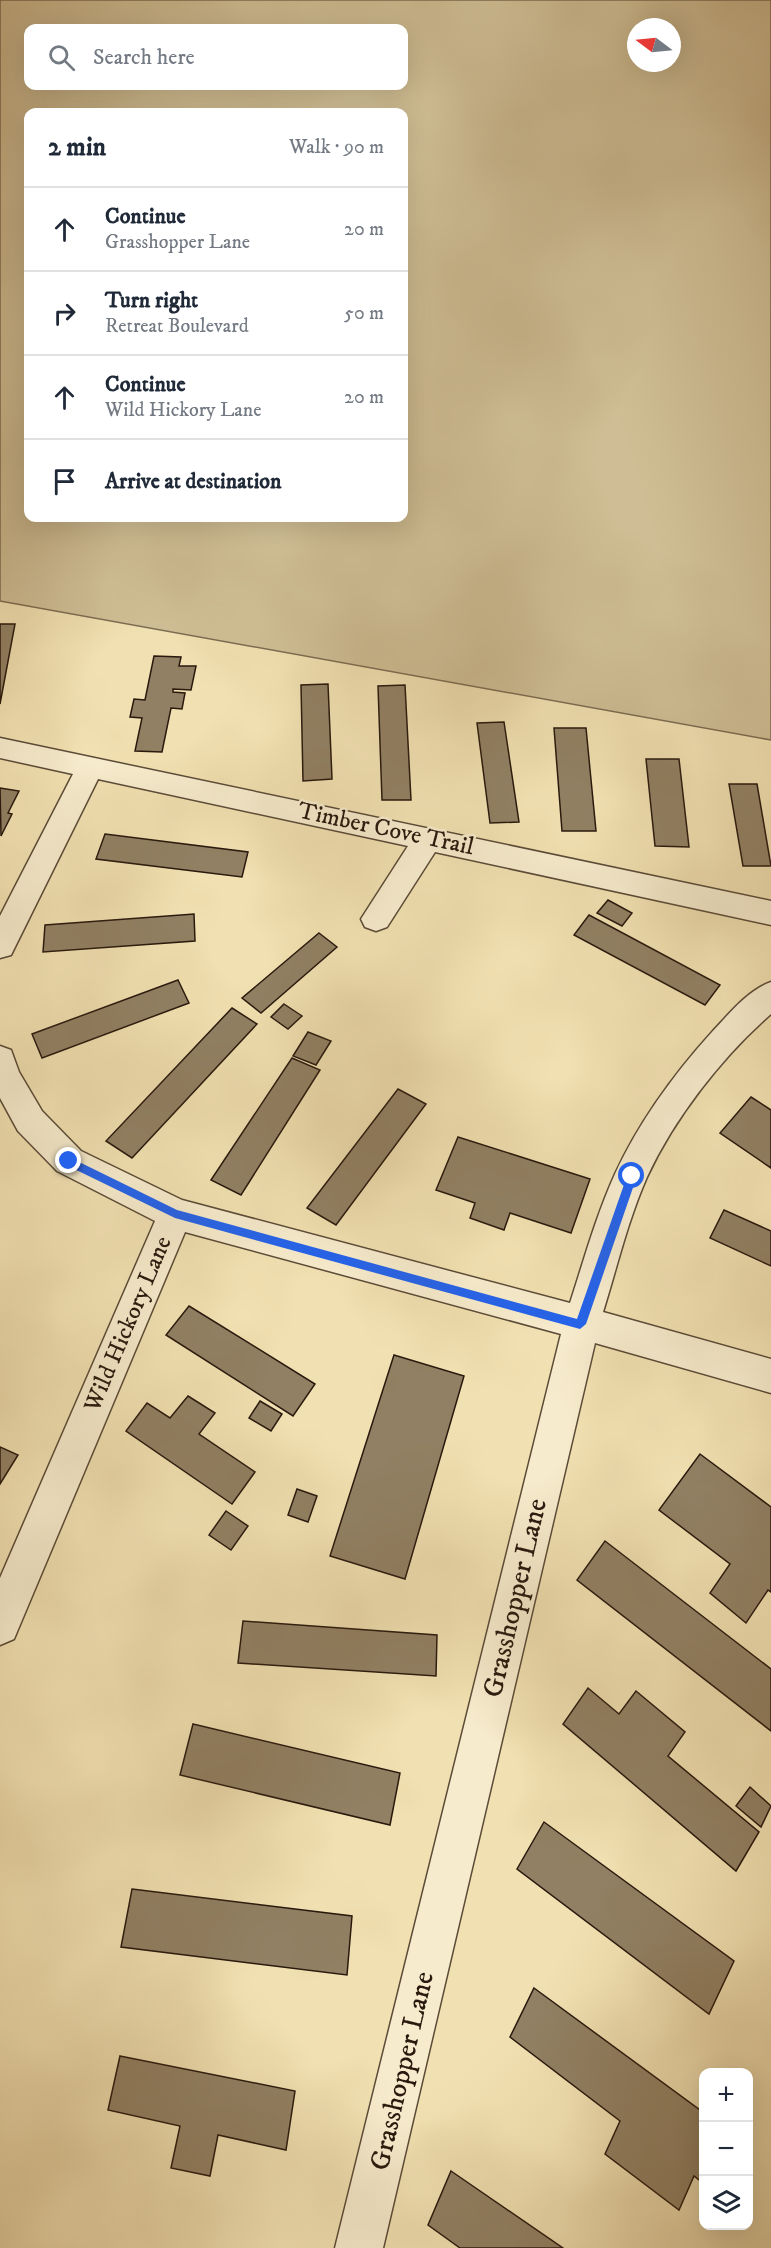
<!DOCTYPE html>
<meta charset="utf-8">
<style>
:root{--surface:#fff;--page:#f6f6f7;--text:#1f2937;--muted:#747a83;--line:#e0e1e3}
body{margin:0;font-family:"IM FELL DW Pica",serif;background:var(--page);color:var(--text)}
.controls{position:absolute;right:18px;bottom:18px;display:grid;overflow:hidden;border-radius:12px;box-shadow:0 6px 24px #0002}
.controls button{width:54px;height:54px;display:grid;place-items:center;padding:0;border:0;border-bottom:2px solid var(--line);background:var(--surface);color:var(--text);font:30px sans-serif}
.compass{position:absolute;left:627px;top:18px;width:54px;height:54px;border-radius:50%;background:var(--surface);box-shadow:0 6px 24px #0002;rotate:286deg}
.stop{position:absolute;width:18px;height:18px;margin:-14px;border:4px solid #2563eb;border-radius:50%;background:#fff}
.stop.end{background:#2563eb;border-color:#fff;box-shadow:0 2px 6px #0008}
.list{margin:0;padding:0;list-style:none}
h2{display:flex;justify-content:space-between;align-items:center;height:78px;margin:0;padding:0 24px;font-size:26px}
h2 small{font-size:20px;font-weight:400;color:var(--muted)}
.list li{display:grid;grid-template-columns:39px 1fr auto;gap:18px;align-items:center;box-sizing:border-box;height:84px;padding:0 24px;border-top:2px solid var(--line)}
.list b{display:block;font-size:22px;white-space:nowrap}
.list p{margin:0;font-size:20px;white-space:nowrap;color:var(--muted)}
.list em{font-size:20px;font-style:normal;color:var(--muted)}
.icon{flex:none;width:33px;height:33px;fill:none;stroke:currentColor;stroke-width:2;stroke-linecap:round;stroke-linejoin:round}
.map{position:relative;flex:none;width:771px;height:2248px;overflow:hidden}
.search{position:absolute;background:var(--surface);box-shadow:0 6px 24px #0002;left:24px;top:24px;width:384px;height:66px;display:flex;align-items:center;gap:15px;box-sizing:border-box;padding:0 21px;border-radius:12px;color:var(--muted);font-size:22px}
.panel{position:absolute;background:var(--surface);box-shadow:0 6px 24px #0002;left:24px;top:108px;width:384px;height:414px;border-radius:12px}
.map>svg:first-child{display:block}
.green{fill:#cfbe95;stroke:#7c6c52;stroke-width:1.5;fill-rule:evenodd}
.building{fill:#918063;stroke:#29190e;stroke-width:1.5}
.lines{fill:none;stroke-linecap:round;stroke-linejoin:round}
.minor-casing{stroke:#5b4b37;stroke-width:3}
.minor{fill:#f6ebcc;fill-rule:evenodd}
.route{fill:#2563eb}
.labels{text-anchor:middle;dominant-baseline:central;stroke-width:5;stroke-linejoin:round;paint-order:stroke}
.street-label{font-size:24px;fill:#29190e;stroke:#f6ebcc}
.near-street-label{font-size:28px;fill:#29190e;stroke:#f6ebcc}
</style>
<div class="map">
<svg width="771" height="2248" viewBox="0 0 771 2248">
<rect width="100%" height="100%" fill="#f1e0b1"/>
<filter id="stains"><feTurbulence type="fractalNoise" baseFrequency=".00333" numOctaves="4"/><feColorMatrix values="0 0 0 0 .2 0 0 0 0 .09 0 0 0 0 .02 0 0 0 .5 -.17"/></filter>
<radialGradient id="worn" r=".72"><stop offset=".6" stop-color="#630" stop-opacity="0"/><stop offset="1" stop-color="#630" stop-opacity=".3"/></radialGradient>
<path class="green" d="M0 0H771V740L0 601ZM636 27H672V63H636ZM28 28H404V86H28ZM28 112H404V518H28Z"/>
<g class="building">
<path d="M0 624H15L0 704Z"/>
<path d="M154 656 181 657 179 666H196L191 690 173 689V692L185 693 182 709 171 708 162 752 135 751 142 718 130 717 134 699 145 700Z"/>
<path d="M328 684 332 779 303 781 301 685Z"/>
<path d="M405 685 411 800H382L378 686Z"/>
<path d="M504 722 519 822 490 823 477 723Z"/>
<path d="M554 728H586L596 831H562Z"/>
<path d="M646 759H679L689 847 655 846Z"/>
<path d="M729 784H757L771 866H743Z"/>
<path d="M0 788 19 791 8 813 12 814 1 836Z"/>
<path d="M105 834 248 852 242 877 96 859Z"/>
<path d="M608 900 632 913 622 926 597 913Z"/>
<path d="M194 914 195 941 43 952 45 925Z"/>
<path d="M589 915 720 985 705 1005 574 935Z"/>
<path d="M319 933 337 947 261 1013 242 998Z"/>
<path d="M178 980 189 1003 42 1058 32 1034Z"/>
<path d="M284 1004 302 1016 288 1029 271 1017Z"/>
<path d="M232 1008 257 1024 132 1158 106 1141Z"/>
<path d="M308 1032 331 1041 316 1065 293 1056Z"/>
<path d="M292 1058 320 1070 241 1195 211 1180Z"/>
<path d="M398 1089 426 1104 336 1225 307 1208Z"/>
<path d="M751 1097 771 1110V1168L720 1133Z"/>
<path d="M458 1137 590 1179 571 1233 510 1213 504 1230 470 1218 475 1203 436 1190Z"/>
<path d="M724 1210 771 1231V1266L710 1238Z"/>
<path d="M189 1306 315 1384 293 1416 166 1335Z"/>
<path d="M394 1355 464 1376 405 1579 330 1556Z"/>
<path d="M188 1396 215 1413 199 1434 255 1472 232 1504 126 1431 147 1403 170 1418Z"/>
<path d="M260 1401 282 1414 271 1431 249 1418Z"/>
<path d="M0 1447 18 1455 0 1484Z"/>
<path d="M700 1454 771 1507V1592L768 1590 746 1623 710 1593 730 1564 659 1510Z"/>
<path d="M297 1489 317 1496 308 1522 288 1515Z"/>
<path d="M226 1511 248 1526 231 1550 209 1535Z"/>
<path d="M605 1541 771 1669V1731L577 1580Z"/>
<path d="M243 1621 437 1635 436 1676 238 1663Z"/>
<path d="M588 1688 619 1714 636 1691 685 1732 668 1756 759 1832 736 1871 563 1724Z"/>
<path d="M193 1724 400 1773 390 1825 180 1775Z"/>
<path d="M750 1787 771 1806 761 1827 736 1806Z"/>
<path d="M544 1822 734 1961 709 2014 517 1869Z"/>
<path d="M132 1889 352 1916 347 1975 121 1947Z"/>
<path d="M534 1988 704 2113V2184L694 2176 679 2210 605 2154 620 2121 510 2037Z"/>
<path d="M120 2056 295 2091 286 2150 218 2135 210 2176 171 2168 180 2126 108 2110Z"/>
<path d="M451 2171 563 2248H460L428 2225Z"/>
</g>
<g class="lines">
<g class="minor-casing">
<g id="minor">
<path d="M0 738 771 901V925L435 852 387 927 376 931 365 927 361 919 408 846 98 779 11 955 0 958V916L73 774 0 758Z"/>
<path d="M771 982V1014C722 1057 675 1117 647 1177 628 1220 617 1267 603 1312L771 1359V1393L595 1343 383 2248H335L561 1334 185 1232 14 1639 0 1645V1578L155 1221 57 1171 18 1131 0 1098V1046L11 1050 19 1072 42 1111 81 1151 182 1200 570 1303C584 1260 596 1216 615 1174 639 1122 674 1074 712 1032 729 1014 748 990 771 982Z"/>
</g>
</g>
<use href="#minor" class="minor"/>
</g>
<path class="route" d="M69 1157 177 1210 577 1319 627 1176 632 1171 637 1176 586 1324 580 1329 175 1218 66 1165V1158Z"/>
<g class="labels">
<g class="street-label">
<text transform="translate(386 829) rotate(12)">Timber Cove Trail</text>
<text transform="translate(128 1324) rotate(-67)">Wild Hickory Lane</text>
</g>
<g class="near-street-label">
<text transform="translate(515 1598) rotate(-77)">Grasshopper Lane</text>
<text transform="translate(402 2071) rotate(-77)">Grasshopper Lane</text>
</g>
</g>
<rect width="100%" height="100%" filter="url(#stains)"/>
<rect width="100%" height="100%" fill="url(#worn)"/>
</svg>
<div class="controls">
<button>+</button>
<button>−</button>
<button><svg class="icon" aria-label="layers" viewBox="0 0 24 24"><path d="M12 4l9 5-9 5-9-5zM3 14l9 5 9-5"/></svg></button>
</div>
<svg class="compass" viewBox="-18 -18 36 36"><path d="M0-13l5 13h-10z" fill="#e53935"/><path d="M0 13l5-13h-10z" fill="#747a83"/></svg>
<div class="stop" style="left:632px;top:1176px"></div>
<div class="stop end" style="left:69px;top:1161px"></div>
<div class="search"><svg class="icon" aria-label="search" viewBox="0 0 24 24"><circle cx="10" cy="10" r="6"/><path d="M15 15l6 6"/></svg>Search here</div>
<section class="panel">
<h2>2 min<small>Walk · 90 m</small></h2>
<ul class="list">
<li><svg class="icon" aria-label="ahead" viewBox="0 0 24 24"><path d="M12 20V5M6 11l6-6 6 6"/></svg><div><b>Continue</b><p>Grasshopper Lane</p></div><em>20 m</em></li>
<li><svg class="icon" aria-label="right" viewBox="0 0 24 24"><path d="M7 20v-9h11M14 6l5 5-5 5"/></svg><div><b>Turn right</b><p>Retreat Boulevard</p></div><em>50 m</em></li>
<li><svg class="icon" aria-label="ahead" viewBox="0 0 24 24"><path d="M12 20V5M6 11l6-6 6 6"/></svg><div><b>Continue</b><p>Wild Hickory Lane</p></div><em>20 m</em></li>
<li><svg class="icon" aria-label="arrive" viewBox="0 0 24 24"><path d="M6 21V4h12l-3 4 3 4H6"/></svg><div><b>Arrive at destination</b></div></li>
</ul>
</section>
</div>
